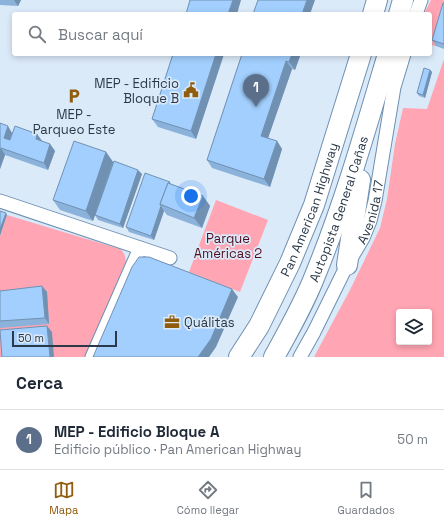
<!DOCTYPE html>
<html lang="es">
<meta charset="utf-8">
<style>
:root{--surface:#fff;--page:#f2f2f3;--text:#1f2937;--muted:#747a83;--line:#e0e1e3;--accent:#905c0e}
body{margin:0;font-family:"Space Grotesk",sans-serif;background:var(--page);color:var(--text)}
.controls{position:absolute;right:12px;bottom:12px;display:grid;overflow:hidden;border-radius:4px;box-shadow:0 2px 6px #0003}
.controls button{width:36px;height:36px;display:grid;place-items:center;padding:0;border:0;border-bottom:1px solid var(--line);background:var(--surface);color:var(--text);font:20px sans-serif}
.scale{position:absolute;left:12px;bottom:10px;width:105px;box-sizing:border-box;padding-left:4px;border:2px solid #2b3948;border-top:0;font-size:11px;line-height:14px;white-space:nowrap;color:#2b3948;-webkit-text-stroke:3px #dbeaf9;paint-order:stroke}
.you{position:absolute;left:191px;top:196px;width:14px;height:14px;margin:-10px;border:3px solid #fff;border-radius:50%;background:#1a73e8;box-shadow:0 0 0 6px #1a73e833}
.badge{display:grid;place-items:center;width:26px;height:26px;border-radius:50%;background:var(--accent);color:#fff;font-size:13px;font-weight:700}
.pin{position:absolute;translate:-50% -33px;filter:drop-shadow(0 1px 2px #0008)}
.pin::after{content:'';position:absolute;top:21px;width:14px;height:12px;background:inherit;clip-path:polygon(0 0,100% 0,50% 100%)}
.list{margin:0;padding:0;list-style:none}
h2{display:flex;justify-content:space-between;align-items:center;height:52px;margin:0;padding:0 16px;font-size:17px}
h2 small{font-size:13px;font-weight:400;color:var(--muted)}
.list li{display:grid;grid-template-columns:26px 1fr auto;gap:12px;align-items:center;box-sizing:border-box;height:60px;padding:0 16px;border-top:1px solid var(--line)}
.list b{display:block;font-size:15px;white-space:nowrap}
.list p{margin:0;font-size:13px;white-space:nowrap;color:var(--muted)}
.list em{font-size:13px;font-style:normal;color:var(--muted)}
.icon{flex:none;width:22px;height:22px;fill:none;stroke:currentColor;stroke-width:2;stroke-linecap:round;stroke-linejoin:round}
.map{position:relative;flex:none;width:444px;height:357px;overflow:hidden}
.search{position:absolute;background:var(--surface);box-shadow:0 2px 6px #0003;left:12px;right:12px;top:12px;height:44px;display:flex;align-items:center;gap:10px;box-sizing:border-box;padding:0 14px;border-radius:4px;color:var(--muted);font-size:15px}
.sheet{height:112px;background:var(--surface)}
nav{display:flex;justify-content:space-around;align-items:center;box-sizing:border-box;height:56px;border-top:1px solid var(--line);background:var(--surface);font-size:11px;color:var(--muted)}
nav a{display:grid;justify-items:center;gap:2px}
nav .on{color:var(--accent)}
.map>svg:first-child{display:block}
.green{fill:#ffa5b3;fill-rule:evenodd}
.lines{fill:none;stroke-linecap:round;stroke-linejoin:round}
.minor-casing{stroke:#6e90b2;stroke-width:15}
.highway-casing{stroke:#6e90b2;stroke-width:22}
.minor{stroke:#fff;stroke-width:13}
.highway{stroke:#fff;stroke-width:20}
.wall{fill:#8bb2da}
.shaded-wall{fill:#7191b2}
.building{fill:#a2cffe;stroke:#7191b2}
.labels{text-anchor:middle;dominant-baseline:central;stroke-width:3.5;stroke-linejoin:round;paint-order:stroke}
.poi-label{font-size:13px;fill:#2b3948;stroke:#dbeaf9;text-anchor:end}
.street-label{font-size:13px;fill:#2b3948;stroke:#dbeaf9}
.park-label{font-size:13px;fill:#510d20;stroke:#dbeaf9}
</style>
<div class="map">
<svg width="444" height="357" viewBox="0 0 444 357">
<rect width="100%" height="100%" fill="#dbeaf9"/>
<g class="green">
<path d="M431 0H444V21L436 46 430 45V14H424Z"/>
<path d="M444 59V357H314L351 288 380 228 387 199 395 144 403 108 427 109ZM399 312H429V342H399Z"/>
<path d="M216 200 268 220 240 292 189 272Z"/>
<path d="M7 215 120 249C125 253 125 256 126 262L85 357H0V236Z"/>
</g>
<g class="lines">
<g class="minor-casing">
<g id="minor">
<path d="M416 14 421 0"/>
<path d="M0 201 170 258"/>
<path d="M92 357 140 248"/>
<path id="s1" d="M300 357 314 332 347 265 363 238 370 221 375 201 394 87 404 54"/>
</g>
</g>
<g class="highway-casing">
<g id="highway">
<path d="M373 14 377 0"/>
<path d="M399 14 403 0"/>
<path d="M347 265 360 180"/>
<path id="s2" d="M239 357 259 326 290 263 314 205 361 54"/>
<path id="s3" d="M274 357C289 330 305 302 316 273 345 202 366 128 388 54"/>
</g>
</g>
<use href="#minor" class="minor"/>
<use href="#highway" class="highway"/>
</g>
<g class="wall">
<path d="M0 0H21L18 6 0 5Z"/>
<path d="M444 3V49L436 46 432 40Z"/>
<path d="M173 54H224L196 139 158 127 152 119Z"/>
<path d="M242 54H298L300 56 295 70 292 69 268 138 277 141 282 149 270 187 212 168 207 160Z"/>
<path d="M430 70 432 72 425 98 419 96 417 93Z"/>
<path d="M0 123 12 133 10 140 37 134 42 141 50 144 55 151 48 170 5 155 0 169Z"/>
<path d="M106 152 113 162 142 174 123 228 98 220 95 215 107 180 93 221 60 210 53 200Z"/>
<path d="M170 182 171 184 203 196 210 206 202 228 167 215 164 211 154 240 129 232 126 227Z"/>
<path d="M42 286 47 292 49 324 0 328V291Z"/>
</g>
<g class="shaded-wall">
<path d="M14 0H21L18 6Z"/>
<path d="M233 0H241L237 14H228Z"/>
<path d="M307 0H315L310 14H302Z"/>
<path d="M216 54H224L196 139 191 131Z"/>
<path d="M292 54H298L300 56 295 70 289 62Z"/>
<path d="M286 61 292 69 266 144 261 136Z"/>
<path d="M430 70 432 72 425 98 423 95Z"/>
<path d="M8 126 12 133 8 145 4 138Z"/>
<path d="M37 134 42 141 40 145 36 139Z"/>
<path d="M277 141 282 149 270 187 264 179Z"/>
<path d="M50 144 55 151 48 170 44 163Z"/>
<path d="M1 148 5 155 0 169V150Z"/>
<path d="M106 152 113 162 93 221 86 211Z"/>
<path d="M138 170 142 174 123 228 120 224Z"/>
<path d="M203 196 210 206 202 228 194 218Z"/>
<path d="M161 206 164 211 154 240 151 236Z"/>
<path d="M6 213 7 215 0 236V229Z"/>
<path d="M42 286 47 292 49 324 45 318Z"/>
<path d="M232 289 238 297 216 347 209 357H198Z"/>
<path d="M47 326 52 332 54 357H50Z"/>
</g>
<g class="building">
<path d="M190 0H233L228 14H186Z"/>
<path d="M258 0H307L302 14H253Z"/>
<path d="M443 3H444V44L432 40Z"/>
<path d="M173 54H216L191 131 152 119Z"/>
<path d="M242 54H292L289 62 286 61 261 136 277 141 264 179 207 160Z"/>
<path d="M424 68 430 70 423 95 417 93Z"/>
<path d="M0 123 8 126 4 138 10 140 15 126 37 134 36 139 50 144 44 163 1 148 0 150Z"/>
<path d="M74 141 106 152 86 211 53 200Z"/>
<path d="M114 161 138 170 120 224 95 215Z"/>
<path d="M145 173 170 182 169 183H168L160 204 161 206 151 236 126 227Z"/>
<path d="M168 183 203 196 194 218 160 204Z"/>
<path d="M0 211 6 213 0 229Z"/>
<path d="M139 257H149L232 289 211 339 198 357H93L132 267Z"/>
<path d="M42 286 45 318 0 321V291Z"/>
<path d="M47 326 50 357H2L0 330Z"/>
</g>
<defs>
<g id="civic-bare" transform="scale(1.2)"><path d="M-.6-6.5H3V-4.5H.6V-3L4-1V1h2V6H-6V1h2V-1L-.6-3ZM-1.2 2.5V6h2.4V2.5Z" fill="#905c0e" stroke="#dbeaf9" stroke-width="2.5" paint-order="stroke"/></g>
<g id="parking-bare" transform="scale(1.2)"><path d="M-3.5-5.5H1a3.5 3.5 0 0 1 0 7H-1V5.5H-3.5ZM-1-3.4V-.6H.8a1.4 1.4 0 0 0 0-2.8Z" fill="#905c0e" stroke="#dbeaf9" stroke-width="2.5" paint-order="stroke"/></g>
<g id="office-bare" transform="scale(1.2)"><path d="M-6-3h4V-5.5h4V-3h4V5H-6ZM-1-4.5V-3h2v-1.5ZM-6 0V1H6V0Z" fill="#905c0e" stroke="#dbeaf9" stroke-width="2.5" paint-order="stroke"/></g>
</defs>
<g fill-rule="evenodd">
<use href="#civic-bare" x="191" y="90"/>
<use href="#parking-bare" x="74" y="96"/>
<use href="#office-bare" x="172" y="322"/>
</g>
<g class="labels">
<g class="poi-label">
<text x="179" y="83">MEP - Edificio<tspan x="179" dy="15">Bloque B</tspan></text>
<text x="74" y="114" text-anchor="middle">MEP -<tspan x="74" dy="15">Parqueo Este</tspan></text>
<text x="184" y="322" text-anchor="start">Quálitas</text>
</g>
<g class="street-label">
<text stroke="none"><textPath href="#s3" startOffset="162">Autopista General Cañas</textPath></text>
<text stroke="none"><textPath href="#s2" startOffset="164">Pan American Highway</textPath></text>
<text stroke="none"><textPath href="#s1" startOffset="162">Avenida 17</textPath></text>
</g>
<g class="park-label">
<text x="228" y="238">Parque<tspan x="228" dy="15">Américas 2</tspan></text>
</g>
</g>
</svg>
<div class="controls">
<button><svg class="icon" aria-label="layers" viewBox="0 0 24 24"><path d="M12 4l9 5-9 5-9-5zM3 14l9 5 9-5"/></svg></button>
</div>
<div class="scale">50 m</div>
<div class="you"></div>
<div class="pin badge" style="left:256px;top:107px;background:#5c6f8a">1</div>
<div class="search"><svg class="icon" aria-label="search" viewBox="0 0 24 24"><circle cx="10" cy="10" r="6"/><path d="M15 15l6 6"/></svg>Buscar aquí</div>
</div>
<section class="sheet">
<h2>Cerca<small></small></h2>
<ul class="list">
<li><span class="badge" style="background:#5c6f8a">1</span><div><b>MEP - Edificio Bloque A</b><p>Edificio público · Pan American Highway</p></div><em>50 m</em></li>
</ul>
</section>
<nav>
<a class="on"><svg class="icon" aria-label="map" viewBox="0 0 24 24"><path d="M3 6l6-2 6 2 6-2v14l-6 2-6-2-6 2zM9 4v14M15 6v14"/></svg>Mapa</a>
<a><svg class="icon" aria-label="directions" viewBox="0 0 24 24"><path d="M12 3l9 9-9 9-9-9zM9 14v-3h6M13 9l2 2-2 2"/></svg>Cómo llegar</a>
<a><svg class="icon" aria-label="saved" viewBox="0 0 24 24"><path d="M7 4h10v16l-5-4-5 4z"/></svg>Guardados</a>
</nav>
